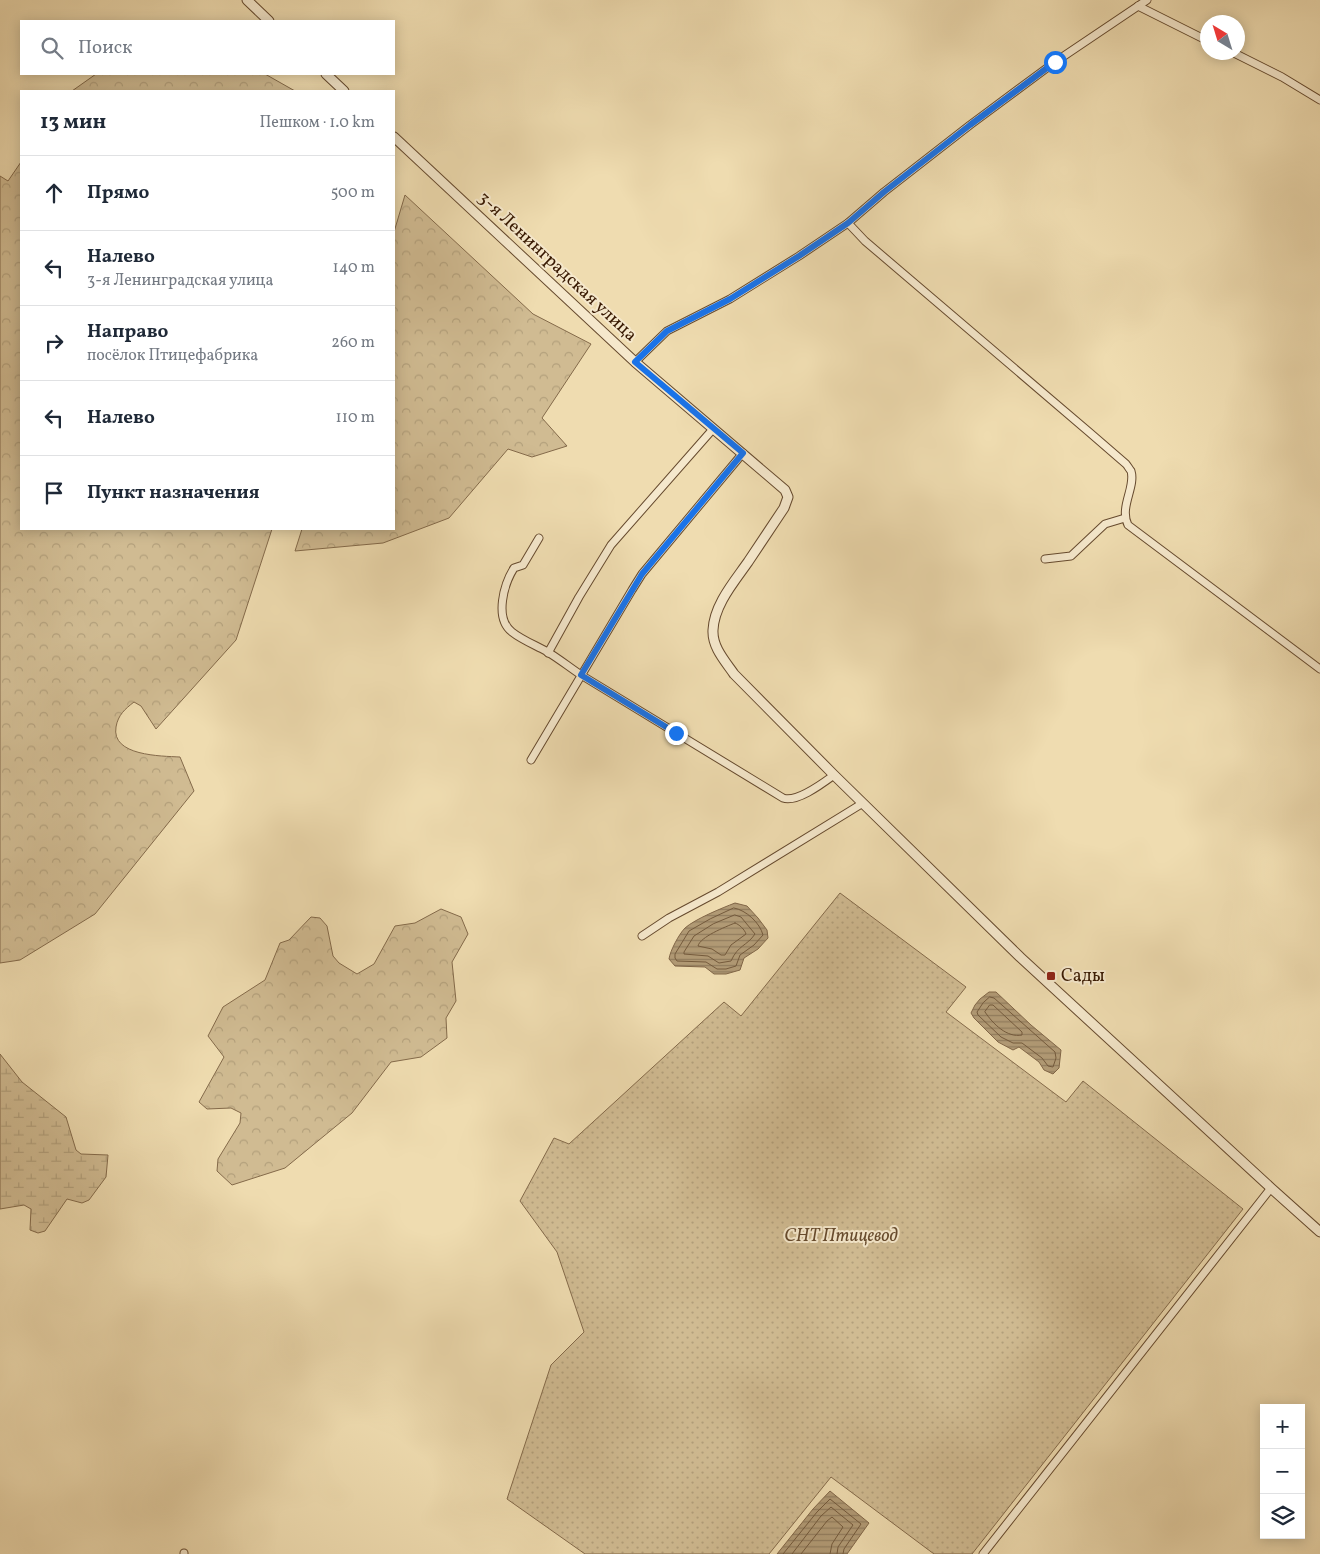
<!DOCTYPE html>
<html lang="ru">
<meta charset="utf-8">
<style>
:root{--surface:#fff;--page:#f6f6f7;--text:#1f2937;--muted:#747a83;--line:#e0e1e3}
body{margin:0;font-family:Vollkorn,serif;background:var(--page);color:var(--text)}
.controls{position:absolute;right:15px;bottom:15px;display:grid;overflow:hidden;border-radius:0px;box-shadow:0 2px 12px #0003}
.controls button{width:45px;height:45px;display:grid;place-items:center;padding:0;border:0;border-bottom:1px solid var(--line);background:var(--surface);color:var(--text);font:25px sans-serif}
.compass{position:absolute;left:1200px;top:15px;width:45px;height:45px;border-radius:50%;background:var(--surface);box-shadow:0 2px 12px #0003;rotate:322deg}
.stop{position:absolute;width:15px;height:15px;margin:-11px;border:4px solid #1a73e8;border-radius:50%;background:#fff}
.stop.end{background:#1a73e8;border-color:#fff;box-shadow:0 1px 5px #0008}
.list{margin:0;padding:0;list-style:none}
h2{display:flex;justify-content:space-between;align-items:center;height:65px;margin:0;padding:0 20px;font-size:21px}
h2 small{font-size:16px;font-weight:400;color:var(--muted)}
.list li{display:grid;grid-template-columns:32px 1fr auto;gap:15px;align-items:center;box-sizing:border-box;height:75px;padding:0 20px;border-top:1px solid var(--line)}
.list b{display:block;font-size:19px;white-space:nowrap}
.list p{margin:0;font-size:16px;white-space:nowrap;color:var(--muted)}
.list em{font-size:16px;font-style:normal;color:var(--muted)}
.icon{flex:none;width:28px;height:28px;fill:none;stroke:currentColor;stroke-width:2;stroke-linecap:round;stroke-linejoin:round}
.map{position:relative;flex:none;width:1320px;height:1554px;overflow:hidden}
.search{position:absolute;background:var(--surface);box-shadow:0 2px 12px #0003;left:20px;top:20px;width:375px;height:55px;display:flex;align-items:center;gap:12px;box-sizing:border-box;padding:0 18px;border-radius:0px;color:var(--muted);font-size:19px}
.panel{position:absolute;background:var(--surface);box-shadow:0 2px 12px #0003;left:20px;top:90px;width:375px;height:440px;border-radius:0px}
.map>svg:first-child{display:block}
.forest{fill:url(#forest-crowns);stroke:#846a4a}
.wetland{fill:url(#wetland-marsh);stroke:#846a4a}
.park{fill:url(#park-dots);stroke:#846a4a}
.water{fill:url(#water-rules);stroke:#816647}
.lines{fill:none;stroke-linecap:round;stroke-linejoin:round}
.shore{stroke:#745a3c;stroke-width:1}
.minor-casing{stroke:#664a2e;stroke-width:9}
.tertiary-casing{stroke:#664a2e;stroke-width:11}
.minor{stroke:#f5e8cc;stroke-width:7}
.tertiary{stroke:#f5e8cc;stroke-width:9}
.route{stroke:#1a73e8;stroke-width:6}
.poi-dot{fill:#8f2418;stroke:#f5e8cc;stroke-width:2}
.labels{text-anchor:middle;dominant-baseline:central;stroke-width:4;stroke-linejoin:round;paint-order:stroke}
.street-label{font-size:18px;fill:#381902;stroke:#f5e8cc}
.poi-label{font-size:18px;fill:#381902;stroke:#f5e8cc;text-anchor:start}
.park-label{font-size:18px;font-style:italic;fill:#664a2d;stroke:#f5e8cc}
</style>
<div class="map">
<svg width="1320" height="1554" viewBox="0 0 1320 1554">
<defs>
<pattern id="forest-crowns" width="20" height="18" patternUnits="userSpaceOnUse" patternTransform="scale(1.25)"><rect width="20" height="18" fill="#d0bb92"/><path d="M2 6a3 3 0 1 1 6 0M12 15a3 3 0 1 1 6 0" fill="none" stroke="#b3a07c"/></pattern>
<pattern id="wetland-marsh" width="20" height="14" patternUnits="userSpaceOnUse" patternTransform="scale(1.25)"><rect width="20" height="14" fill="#d0bb92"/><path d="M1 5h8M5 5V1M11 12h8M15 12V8" fill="none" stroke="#b3a07c"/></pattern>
<pattern id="park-dots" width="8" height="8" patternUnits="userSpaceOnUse" patternTransform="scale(1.25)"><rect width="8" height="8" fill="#d0bb92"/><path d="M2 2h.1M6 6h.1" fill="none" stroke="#b3a07c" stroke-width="1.8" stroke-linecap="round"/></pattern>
<pattern id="water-rules" width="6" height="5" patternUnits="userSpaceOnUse" patternTransform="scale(1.25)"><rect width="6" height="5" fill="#b19a75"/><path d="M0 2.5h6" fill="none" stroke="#917d5e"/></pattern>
</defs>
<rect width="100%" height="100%" fill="#efdcb0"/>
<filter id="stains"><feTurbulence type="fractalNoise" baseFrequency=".004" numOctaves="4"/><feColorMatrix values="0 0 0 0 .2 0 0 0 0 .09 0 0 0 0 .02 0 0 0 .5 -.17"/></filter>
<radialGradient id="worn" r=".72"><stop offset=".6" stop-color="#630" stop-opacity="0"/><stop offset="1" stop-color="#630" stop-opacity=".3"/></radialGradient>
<g class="forest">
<path d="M96 74H265L295 91H72Z"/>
<path d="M21 162V529H272L236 640 156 729 141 706 134 702C125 709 118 715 116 727 111 756 161 756 180 757L194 791 95 914 20 960 0 963V176L8 181Z"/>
<path d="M405 195 533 314 591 344 542 418 567 446 532 457 508 449 449 518 383 543 295 551 302 529H394V232Z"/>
<path d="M441 909 461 917 468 934 452 962 456 1001 446 1018 447 1038 421 1057 391 1062 352 1113 285 1168 232 1185 217 1171 218 1159 240 1123 241 1113 231 1108 207 1109 199 1102 224 1057 208 1036 223 1007 265 980 280 943 289 940 311 917 320 918 327 926 333 956 339 963 357 974 374 964 395 926 415 923Z"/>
</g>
<path class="wetland" d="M0 1054 22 1082 66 1117 76 1150 81 1154 108 1155 106 1177 89 1200 82 1203 67 1199 45 1231 38 1233 30 1230 31 1209 24 1205 0 1209Z"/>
<path class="park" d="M840 893 966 987 946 1012 1066 1102 1083 1081 1243 1209 972 1554H934L831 1477 769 1554H585L507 1499 551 1365 584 1332 557 1252 520 1201 554 1138 569 1144 724 1002 741 1016Z"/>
<g class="water">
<path d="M735 903 747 906 758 918 767 930 768 938 758 949 744 958 740 970 726 974H714L705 967 675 966 669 959C670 951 679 934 685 928 695 919 722 908 735 903Z"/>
<path d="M989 992H996L1031 1025 1061 1050 1059 1068 1053 1074 1044 1070 1039 1062 1019 1047 1013 1050 998 1042 974 1018 971 1013 975 1005 980 999Z"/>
<path d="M830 1491 869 1523 847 1554H777L813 1509Z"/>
</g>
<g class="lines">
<g class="shore">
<path d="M734 908C746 910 760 923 763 935L754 945 740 955 736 966 726 969H717L706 962 677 961 675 958V954L689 931 710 919Z"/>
<path d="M735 915 741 917 755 934C747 946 738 945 731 961L719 963 708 956 684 954V952L694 936 713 924Z"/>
<path d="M735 923C739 924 745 930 746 934L731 945 725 955H721L712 949 698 946C700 937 725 927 735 923Z"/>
<path d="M990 997 994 998 1055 1052 1056 1058 1053 1067 1048 1066 1042 1058 1022 1043H1013L1001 1037 978 1015 977 1012 983 1003Z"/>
<path d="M990 1005H993L1022 1032V1035C1007 1038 993 1024 985 1012Z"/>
<path d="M783 1554 817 1512 830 1499 861 1524 844 1549 843 1554"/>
<path d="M792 1554 821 1516 831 1507 853 1525 838 1547 837 1554"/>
<path d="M801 1554 827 1521 832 1517 843 1527 832 1544 830 1554"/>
</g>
<g class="minor-casing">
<g id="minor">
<path d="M1138 6 1208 41"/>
<path d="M1232 52 1282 77 1320 100"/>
<path d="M848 223 865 241 1089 432 1126 464C1127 465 1130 470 1131 471 1136 487 1119 507 1128 525L1320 669"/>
<path d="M635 362 667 331 730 299 799 256 848 223 884 192 970 125 1055 62 1147 0"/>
<path d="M539 538 523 565 514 568C504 584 494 618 512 632 522 640 535 645 546 651 558 658 569 667 581 675L783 798C797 803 823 783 834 775"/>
<path d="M1045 559 1071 556 1105 524 1125 518"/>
<path d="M548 653 579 597 611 545 713 429"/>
<path d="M531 760 632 590 642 574 743 453"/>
<path d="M642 936 669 918 718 892 863 803"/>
<path d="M184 1553V1554"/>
<path d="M983 1554 1271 1188"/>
</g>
</g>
<g class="tertiary-casing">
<g id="tertiary">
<path d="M247 0 269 21"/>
<path d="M326 74 344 91"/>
<path d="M394 137 635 362 785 490 788 497 784 508C772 526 760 544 748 562 734 582 714 605 713 630 712 647 725 661 734 674L834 775 1020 957 1271 1188 1320 1232"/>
</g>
</g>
<use href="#minor" class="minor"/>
<use href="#tertiary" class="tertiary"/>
</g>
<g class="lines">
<path class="route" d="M676 733 581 675 642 574 743 453 635 362 667 331 730 299 799 256 848 223 884 192 970 125 1055 62"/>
</g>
<rect class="poi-dot" x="1046" y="971" width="10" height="10" rx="2.5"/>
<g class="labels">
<g class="street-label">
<text transform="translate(557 267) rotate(43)">3-я Ленинградская улица</text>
</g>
<g class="poi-label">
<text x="1061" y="976">Сады</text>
</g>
<g class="park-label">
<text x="841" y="1236">СНТ Птицевод</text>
</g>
</g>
<rect width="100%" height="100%" filter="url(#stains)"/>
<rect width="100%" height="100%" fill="url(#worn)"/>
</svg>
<div class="controls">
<button>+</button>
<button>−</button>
<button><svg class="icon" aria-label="layers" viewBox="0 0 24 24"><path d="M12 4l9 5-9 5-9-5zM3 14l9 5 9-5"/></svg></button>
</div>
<svg class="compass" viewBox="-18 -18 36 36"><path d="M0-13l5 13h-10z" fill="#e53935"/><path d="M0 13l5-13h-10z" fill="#747a83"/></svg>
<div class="stop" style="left:1055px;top:62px"></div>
<div class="stop end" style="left:676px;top:733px"></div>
<div class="search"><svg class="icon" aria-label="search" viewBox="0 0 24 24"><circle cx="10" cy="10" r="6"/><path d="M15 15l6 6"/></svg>Поиск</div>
<section class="panel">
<h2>13 мин<small>Пешком · 1.0 km</small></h2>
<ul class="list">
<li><svg class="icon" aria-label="ahead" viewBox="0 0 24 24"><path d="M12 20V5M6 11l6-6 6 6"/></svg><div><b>Прямо</b></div><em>500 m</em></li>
<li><svg class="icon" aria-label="left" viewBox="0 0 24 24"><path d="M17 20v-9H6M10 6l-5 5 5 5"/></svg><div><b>Налево</b><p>3-я Ленинградская улица</p></div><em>140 m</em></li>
<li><svg class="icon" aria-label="right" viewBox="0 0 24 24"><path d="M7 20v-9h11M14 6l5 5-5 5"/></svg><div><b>Направо</b><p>посёлок Птицефабрика</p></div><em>260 m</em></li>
<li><svg class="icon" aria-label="left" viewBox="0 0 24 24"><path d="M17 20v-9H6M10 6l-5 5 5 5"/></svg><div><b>Налево</b></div><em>110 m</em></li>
<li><svg class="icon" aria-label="arrive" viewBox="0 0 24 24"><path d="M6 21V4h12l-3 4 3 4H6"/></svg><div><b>Пункт назначения</b></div></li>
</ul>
</section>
</div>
